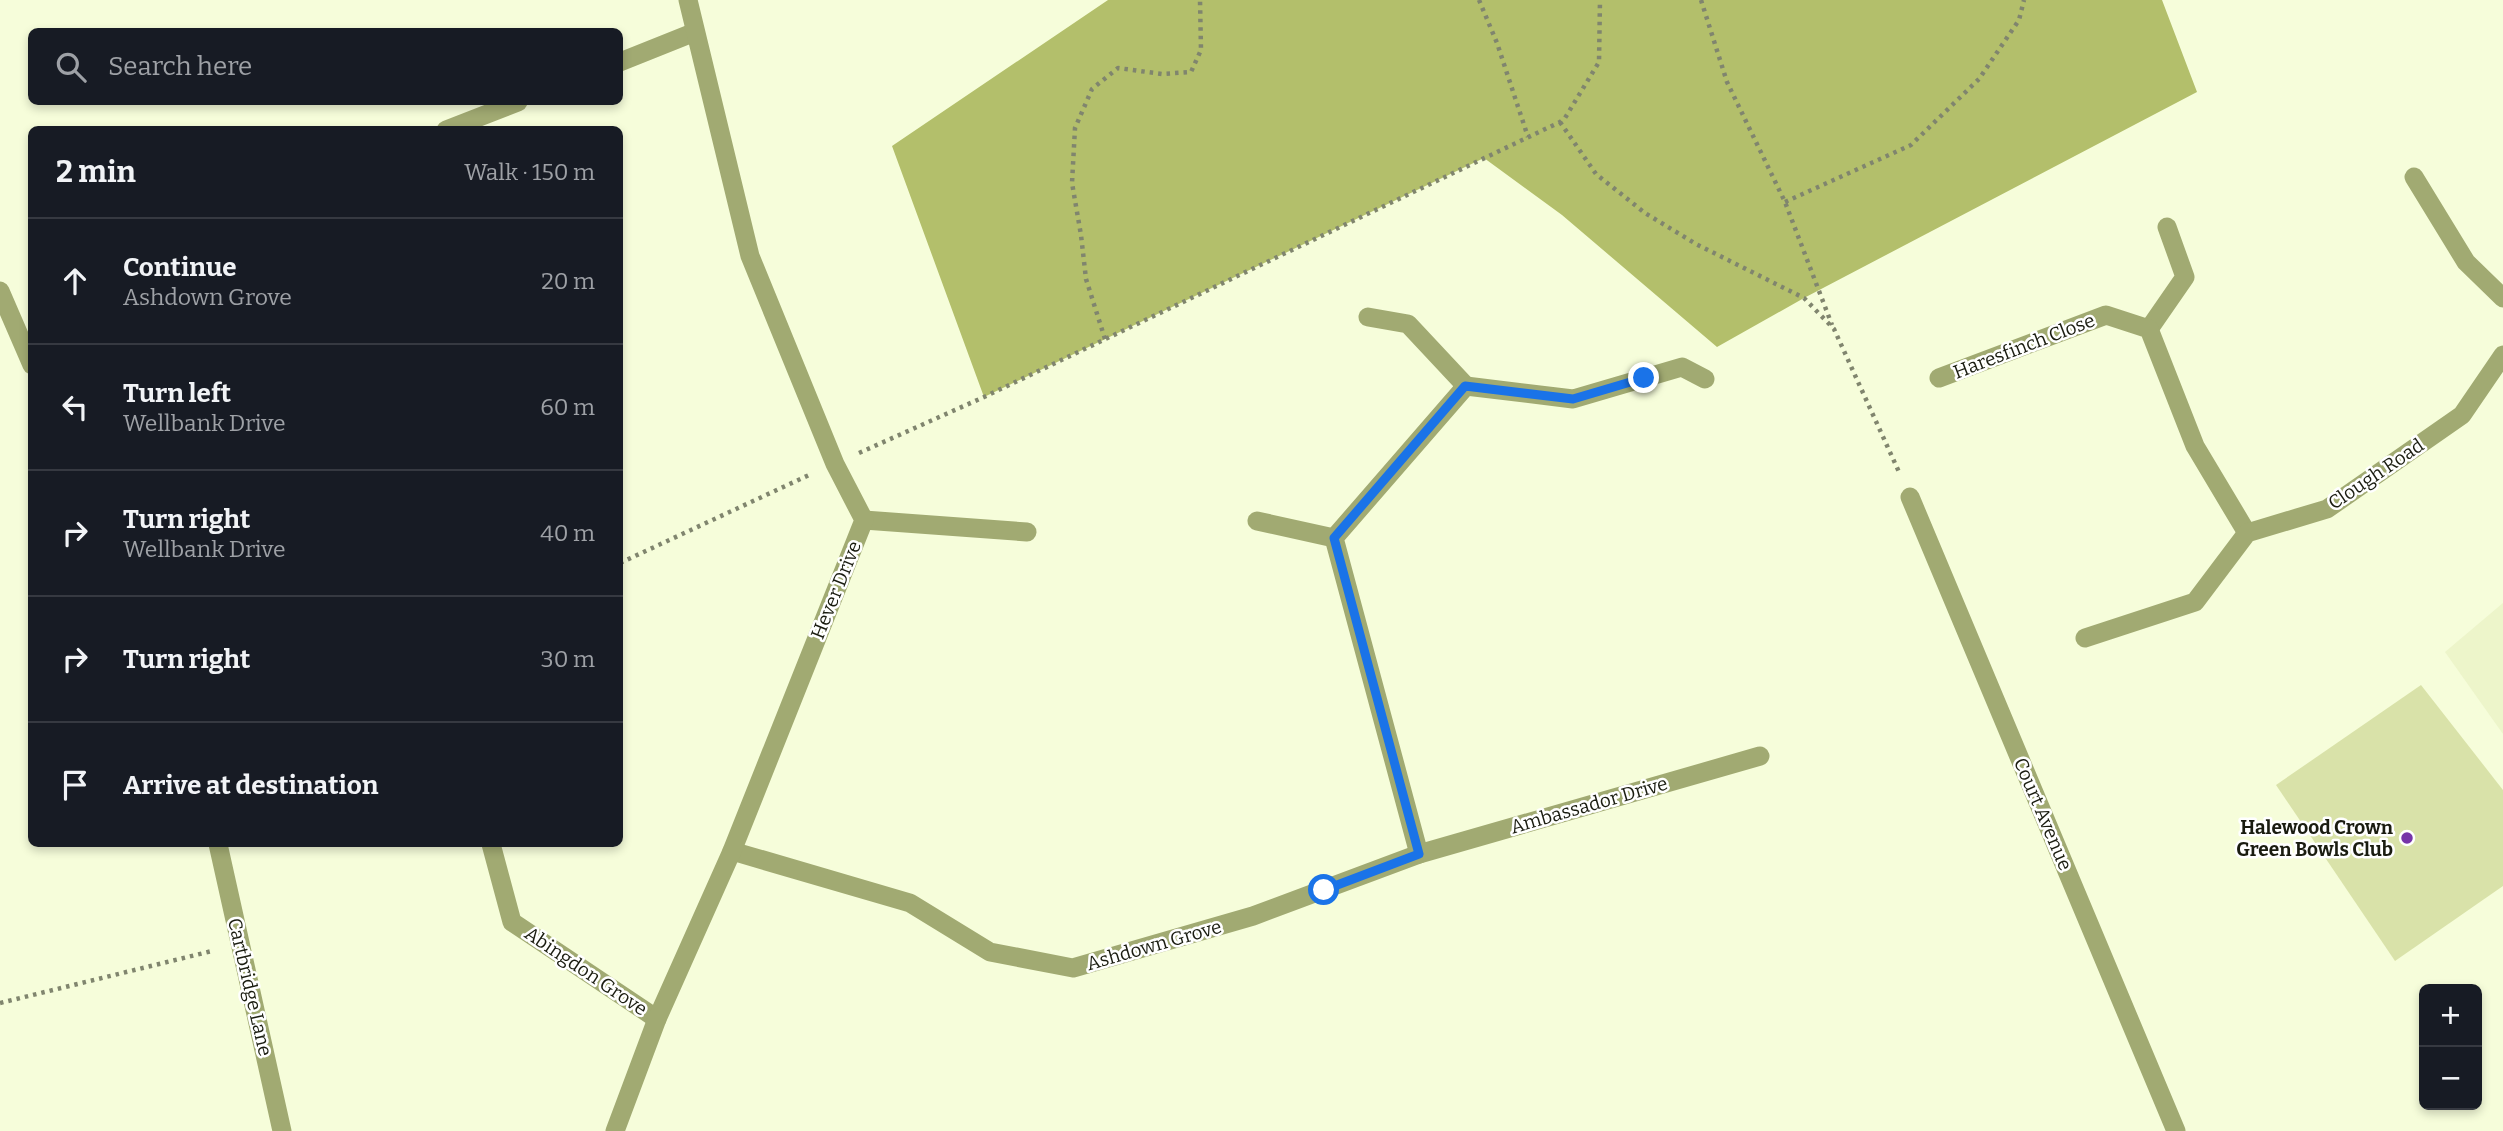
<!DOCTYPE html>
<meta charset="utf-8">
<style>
:root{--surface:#171b24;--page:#20242c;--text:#f1f3f6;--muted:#9ea1a6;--line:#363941}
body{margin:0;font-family:Bitter,serif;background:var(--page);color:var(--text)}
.controls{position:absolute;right:21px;bottom:21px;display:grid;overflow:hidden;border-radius:10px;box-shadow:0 4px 10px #0003}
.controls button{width:63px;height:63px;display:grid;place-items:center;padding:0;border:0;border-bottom:2px solid var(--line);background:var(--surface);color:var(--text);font:35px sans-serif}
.stop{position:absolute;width:21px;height:21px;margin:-16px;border:5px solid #1a73e8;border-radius:50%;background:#fff}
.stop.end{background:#1a73e8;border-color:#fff;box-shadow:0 2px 7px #0008}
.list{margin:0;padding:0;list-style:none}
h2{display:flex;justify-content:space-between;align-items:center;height:91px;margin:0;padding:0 28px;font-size:30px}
h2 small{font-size:23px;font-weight:400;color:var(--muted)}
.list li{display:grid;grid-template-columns:46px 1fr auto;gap:21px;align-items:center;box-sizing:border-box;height:126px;padding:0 28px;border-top:2px solid var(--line)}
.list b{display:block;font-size:26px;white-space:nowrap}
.list p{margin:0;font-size:23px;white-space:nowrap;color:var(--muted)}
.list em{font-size:23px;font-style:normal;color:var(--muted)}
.icon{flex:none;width:38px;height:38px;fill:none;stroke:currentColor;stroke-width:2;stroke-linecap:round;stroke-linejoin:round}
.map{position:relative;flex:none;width:2503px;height:1131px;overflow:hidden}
.search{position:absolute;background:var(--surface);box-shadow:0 4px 10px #0003;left:28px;top:28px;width:595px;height:77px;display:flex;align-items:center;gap:18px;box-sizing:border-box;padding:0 24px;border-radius:10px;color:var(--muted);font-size:26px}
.panel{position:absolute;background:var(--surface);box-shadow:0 4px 10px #0003;left:28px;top:126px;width:595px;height:721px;border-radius:10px}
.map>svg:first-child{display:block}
.built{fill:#edf5ca}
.green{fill:#d9e2a9}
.forest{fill:#b3bf6b}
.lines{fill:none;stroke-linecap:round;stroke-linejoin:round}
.path{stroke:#80856e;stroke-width:4.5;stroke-dasharray:3.5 5;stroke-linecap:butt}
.service{stroke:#a1aa72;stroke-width:19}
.minor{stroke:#a1aa72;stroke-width:19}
.tertiary{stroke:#a1aa72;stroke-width:19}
.route{stroke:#1a73e8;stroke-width:9}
.poi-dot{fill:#7634a8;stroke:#fff;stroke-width:2.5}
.labels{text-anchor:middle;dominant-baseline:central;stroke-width:5;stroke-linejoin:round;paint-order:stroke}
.street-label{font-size:19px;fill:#1a1c10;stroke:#fff}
.poi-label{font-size:19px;font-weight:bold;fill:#1a1c10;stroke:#fff;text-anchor:end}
</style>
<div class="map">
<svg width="2503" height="1131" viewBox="0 0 2503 1131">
<rect width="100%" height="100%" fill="#f6fdda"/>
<path class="built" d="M2503 603V734L2445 652Z"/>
<path class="green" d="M2421 685 2503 790V886L2395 961 2276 785Z"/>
<path class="forest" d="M1108 0H2162L2197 92 1804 298 1717 347 1562 215 1484 158 984 397 892 146Z"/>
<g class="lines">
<g class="path">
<path d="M1479 0 1497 43 1528 137"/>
<path d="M1701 0 1727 82 1785 202 1832 325"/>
<path d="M1560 122 1596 174 1645 213 1696 244 1804 298 1834 329 1899 472"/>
<path d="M1785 202 1911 145 1979 79 2019 20 2024 0"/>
<path d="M1105 339 1086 279 1081 235 1072 183 1075 128 1092 89 1118 68 1162 74 1191 72 1201 50 1200 0"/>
<path d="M859 453 984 397 1560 122 1565 118 1599 62 1600 0"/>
<path d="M620 563 809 475"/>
<path d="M0 1003 212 951"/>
</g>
<path class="service" d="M1466 386 1573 399 1682 367 1705 379"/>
<g class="minor">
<path d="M620 62 695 32"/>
<path d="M446 130 518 102"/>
<path d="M2414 177 2466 262 2503 298"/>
<path d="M1368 317 1408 324 1466 386 1334 538 1419 854"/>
<path d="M2149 329 2185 277 2167 227"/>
<path d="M1939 378 2106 315 2149 329 2195 446 2247 533"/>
<path d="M1910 497 2176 1131"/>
<path d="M864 520 1027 532"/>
<path d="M1257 521 1334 538"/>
<path d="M2085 638 2195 602 2247 533 2327 509 2462 415 2503 355"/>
<path d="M491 844 512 922 657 1019"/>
<path d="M732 851 910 903 990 952 1073 968 1253 916 1419 854 1760 756"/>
<path d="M615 1131 657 1019 732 851 864 520 835 464 750 256 688 0"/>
</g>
<g class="tertiary">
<path d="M0 291 32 365"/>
<path d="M218 844 282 1131"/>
</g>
</g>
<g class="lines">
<path class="route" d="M1324 890 1419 854 1334 538 1465 386 1573 399 1644 378"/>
</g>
<circle class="poi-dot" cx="2407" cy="838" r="7"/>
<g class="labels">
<g class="street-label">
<text transform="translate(2024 346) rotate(-21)">Haresfinch Close</text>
<text transform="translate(2376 474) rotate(-34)">Clough Road</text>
<text transform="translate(836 590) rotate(-68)">Hever Drive</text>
<text transform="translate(1589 805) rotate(-16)">Ambassador Drive</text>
<text transform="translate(2043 814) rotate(67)">Court Avenue</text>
<text transform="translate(1154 945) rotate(-16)">Ashdown Grove</text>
<text transform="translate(586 971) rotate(34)">Abingdon Grove</text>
<text transform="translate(250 987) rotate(77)">Cartbridge Lane</text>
</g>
<g class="poi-label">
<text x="2393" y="827">Halewood Crown<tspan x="2393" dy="22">Green Bowls Club</tspan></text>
</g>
</g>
</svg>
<div class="controls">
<button>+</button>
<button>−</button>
</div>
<div class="stop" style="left:1324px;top:890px"></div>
<div class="stop end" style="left:1644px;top:378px"></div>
<div class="search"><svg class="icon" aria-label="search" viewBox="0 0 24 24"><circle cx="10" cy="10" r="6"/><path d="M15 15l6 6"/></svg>Search here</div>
<section class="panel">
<h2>2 min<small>Walk · 150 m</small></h2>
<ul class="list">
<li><svg class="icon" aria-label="ahead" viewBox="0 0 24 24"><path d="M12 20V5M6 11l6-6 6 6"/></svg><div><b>Continue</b><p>Ashdown Grove</p></div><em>20 m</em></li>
<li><svg class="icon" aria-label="left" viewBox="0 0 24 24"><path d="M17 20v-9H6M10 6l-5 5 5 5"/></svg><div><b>Turn left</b><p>Wellbank Drive</p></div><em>60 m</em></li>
<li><svg class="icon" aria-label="right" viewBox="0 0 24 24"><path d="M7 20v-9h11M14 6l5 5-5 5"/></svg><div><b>Turn right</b><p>Wellbank Drive</p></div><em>40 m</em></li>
<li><svg class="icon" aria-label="right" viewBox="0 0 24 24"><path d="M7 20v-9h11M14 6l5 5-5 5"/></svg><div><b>Turn right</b></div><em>30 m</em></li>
<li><svg class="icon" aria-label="arrive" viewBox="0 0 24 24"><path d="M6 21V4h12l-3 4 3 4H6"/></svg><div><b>Arrive at destination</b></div></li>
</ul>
</section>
</div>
